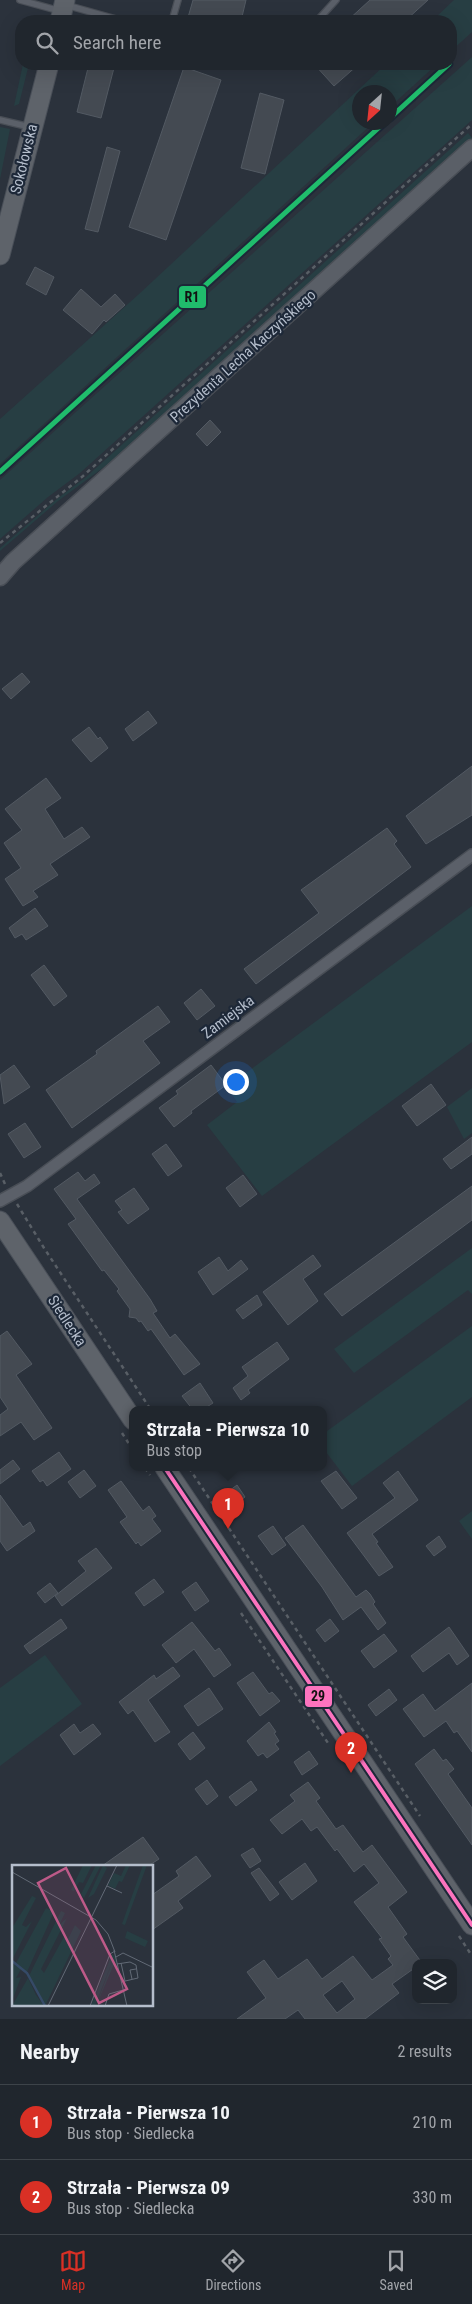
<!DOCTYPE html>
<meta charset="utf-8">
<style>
:root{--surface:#20262d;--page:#282e35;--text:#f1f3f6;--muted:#a2a5aa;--line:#3d4349;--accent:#d93025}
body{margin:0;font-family:"Roboto Condensed",sans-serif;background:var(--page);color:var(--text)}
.controls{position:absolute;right:15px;bottom:15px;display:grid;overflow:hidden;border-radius:10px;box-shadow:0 5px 20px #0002}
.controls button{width:45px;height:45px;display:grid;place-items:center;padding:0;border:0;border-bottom:1px solid var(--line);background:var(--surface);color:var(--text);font:25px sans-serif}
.compass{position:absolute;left:352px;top:85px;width:45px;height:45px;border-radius:50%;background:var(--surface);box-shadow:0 5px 20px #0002;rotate:207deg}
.you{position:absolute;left:235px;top:1081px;width:18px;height:18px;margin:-12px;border:4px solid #fff;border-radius:50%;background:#1a73e8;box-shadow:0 0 0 8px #1a73e833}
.badge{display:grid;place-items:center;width:32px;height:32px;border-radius:50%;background:var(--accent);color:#fff;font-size:16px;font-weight:700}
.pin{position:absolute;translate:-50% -41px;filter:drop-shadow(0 1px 2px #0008)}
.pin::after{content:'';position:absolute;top:26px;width:18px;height:15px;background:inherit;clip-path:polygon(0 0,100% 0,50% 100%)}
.popup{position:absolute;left:129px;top:1406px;width:198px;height:65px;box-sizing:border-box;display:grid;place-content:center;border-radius:10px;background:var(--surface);filter:drop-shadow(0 1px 4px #0005);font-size:16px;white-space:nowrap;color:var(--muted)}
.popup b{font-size:19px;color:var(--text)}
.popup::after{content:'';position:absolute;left:50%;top:100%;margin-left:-10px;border:10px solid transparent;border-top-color:var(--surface)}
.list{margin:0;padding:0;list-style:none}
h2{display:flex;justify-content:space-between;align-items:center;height:65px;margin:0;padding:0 20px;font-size:21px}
h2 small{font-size:16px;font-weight:400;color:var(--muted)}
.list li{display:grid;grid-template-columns:32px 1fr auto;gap:15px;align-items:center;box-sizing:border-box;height:75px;padding:0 20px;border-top:1px solid var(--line)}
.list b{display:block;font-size:19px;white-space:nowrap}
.list p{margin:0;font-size:16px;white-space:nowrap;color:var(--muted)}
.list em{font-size:16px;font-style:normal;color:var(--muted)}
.icon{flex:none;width:28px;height:28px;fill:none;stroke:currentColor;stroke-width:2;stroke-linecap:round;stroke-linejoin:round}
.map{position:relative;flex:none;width:472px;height:2019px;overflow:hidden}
.search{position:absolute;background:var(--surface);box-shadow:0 5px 20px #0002;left:15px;right:15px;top:15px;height:55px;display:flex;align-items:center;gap:12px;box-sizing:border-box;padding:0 18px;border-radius:20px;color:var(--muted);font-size:19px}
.sheet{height:215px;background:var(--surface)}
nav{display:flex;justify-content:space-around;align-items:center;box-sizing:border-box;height:70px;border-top:1px solid var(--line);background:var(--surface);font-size:14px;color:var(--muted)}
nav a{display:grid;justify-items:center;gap:2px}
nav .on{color:var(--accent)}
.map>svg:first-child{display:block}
.green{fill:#273e43}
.building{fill:#444a52;stroke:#535a63;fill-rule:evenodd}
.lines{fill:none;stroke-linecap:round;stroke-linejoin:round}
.service-casing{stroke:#494e56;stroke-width:8}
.minor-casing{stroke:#494e56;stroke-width:14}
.secondary-casing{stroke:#494e56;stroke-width:19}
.primary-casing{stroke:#494f58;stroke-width:21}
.path{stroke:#595f66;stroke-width:2.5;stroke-dasharray:4 4;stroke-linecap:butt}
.service{stroke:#5b6069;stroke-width:5.5}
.minor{stroke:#5b6069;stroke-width:11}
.secondary{stroke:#5a5f67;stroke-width:16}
.primary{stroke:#5e636a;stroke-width:19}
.bus-1-casing{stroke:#1d2838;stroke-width:8}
.bus-1{stroke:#fc73be;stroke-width:4}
.rail-1-casing{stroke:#1d2838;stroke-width:9}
.rail-1{stroke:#20bc6c;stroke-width:5}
.labels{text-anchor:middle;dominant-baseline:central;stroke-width:4.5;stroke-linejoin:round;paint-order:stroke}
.street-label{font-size:15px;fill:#b5becc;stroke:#1d2838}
.inset-river{fill:none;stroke:#354a67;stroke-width:2.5}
.inset-road{fill:none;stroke:#626a76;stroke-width:1}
.view{fill:#bd5a88;fill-opacity:0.15;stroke:#bd5a88;stroke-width:2.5}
.inset-edge{fill:none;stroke:#b5becc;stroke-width:2.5}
.line-badge{stroke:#1d2838;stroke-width:2}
.pale-badge-label{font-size:14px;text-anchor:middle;font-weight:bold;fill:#111}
</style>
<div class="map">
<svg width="472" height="2019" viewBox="0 0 472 2019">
<rect width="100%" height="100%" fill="#2b323c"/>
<g class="green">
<path d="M454 0H472V32L451 51V21H432Z"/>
<path d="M472 57V120L80 473 48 497 0 539V480Z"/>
<path d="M23 64H29L19 104 14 106Z"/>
<path d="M386 64H437L390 107V92H360V122L373 123 0 464V419L139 294Z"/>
<path d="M0 127 10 129 0 179Z"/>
<path d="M468 133 472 138 119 456 58 501 0 551V548L58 498 86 477Z"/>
<path d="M472 906V1042L262 1196 207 1125 237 1102 227 1087Z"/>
<path d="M472 1088V1133L464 1139 447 1107Z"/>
<path d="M472 1248V1294L468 1290 354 1373 334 1349Z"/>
<path d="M472 1326V1397L352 1486 323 1448V1434Z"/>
<path d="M472 1511V1539L459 1521Z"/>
<path d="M45 1655 82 1704 0 1766V1688Z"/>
</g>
<g class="building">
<path d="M193 0H246L241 21H187Z"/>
<path d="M370 0H428L405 21H347Z"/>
<path d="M89 64H115L101 118 77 112Z"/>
<path d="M314 64H359L334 86Z"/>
<path d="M184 67 221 80 166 240 129 227Z"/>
<path d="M260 93 284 100 265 174 241 168Z"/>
<path d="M107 147 120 151 98 232 85 229Z"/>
<path d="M35 267 54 277 46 295 26 284Z"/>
<path d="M81 289 101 307 115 294 125 305 106 322 104 320 92 334 63 310Z"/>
<path d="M210 420 221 432 207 446 196 434Z"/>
<path d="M22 673 30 682 11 699 2 689Z"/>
<path d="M148 711 157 723 133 741 125 729Z"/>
<path d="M89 727 98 739 100 737 108 748 91 762 72 740Z"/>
<path d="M472 766V815L426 844 406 816Z"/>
<path d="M46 778 61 798 45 809 64 839 82 827 90 837 50 864 58 875 33 891 38 897 23 906 5 879 21 868 4 843 22 830 5 809Z"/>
<path d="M387 828 397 841 394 844 411 867 256 984 244 969 319 913 301 890Z"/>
<path d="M35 908 48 926 26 940 22 934 15 938 9 928Z"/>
<path d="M44 965 67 996 54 1006 31 975Z"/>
<path d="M201 989 215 1006 197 1020 184 1003Z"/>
<path d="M158 1006 170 1022 143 1041 160 1063 72 1128 46 1090 97 1054 96 1051Z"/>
<path d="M14 1065 30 1087 4 1104 0 1075Z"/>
<path d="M211 1065 226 1085 191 1111 192 1113 174 1127 159 1108 178 1094 176 1091Z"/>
<path d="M431 1084 446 1105 417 1126 402 1106Z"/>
<path d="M25 1123 41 1147 24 1158 8 1134Z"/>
<path d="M472 1137V1154L451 1169 443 1159Z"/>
<path d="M166 1144 182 1166 168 1176 152 1154Z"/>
<path d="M78 1172 85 1181 94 1174 100 1183 77 1199 150 1299 157 1311 153 1313 170 1338 175 1334 200 1364 184 1375 151 1329 148 1331 141 1321 139 1322 136 1318 129 1317 130 1309 117 1291 119 1289 104 1270 102 1271 68 1224 76 1219 54 1189Z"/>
<path d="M243 1175 257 1194 240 1207 226 1188Z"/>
<path d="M472 1186V1220L342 1316 324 1294Z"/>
<path d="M134 1188 149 1209 128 1224 118 1212 122 1210 115 1201Z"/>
<path d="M313 1255 321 1266 303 1279 318 1301 288 1325 263 1292Z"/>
<path d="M219 1257 228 1271 241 1260 248 1269 213 1295 198 1272Z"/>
<path d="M257 1295 262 1305 243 1319 236 1310Z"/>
<path d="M7 1331 32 1364 16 1375 52 1428 34 1440 21 1422 0 1436V1415L8 1409 0 1397V1336Z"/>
<path d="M277 1342 289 1359 248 1390 250 1393 241 1400 233 1388 248 1376 242 1367Z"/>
<path d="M200 1383 213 1403 202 1410H193L182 1396Z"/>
<path d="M59 1452 71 1469 47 1486 43 1480 40 1482 32 1471Z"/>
<path d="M13 1460 20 1469 0 1484V1470Z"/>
<path d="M84 1470 96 1486 80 1498 68 1482Z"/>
<path d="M336 1471 357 1498 342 1509 321 1481Z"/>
<path d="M398 1471 418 1500 372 1534 378 1542 376 1543 393 1567 379 1576 347 1533 395 1498 383 1483Z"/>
<path d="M121 1481 143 1511 149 1506 156 1516 152 1519 161 1531 141 1546 138 1542 136 1544 120 1522 127 1517 108 1490Z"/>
<path d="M237 1485 245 1497 230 1509 221 1497Z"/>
<path d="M0 1495 23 1527 30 1522 35 1531 7 1551 0 1541Z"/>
<path d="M303 1525 356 1597 366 1590 370 1594 375 1602 373 1604 386 1623 378 1630 361 1607 343 1620 322 1587 285 1538Z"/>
<path d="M273 1526 286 1545 272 1555 258 1536Z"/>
<path d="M439 1536 446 1547 434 1556 426 1546Z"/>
<path d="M96 1548 112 1568 62 1606 55 1596 86 1571 78 1561Z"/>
<path d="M154 1579 164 1592 144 1606 135 1593Z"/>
<path d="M196 1582 209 1601 195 1611 182 1592Z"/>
<path d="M50 1583 58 1593 45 1603 37 1593Z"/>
<path d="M61 1619 67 1628 30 1654 24 1646Z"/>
<path d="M330 1619 339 1631 325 1642 316 1630Z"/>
<path d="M192 1622 215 1651 219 1648 231 1665 214 1677 194 1649 176 1663 162 1645Z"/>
<path d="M449 1627 469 1656 457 1665 449 1653 423 1672 411 1656Z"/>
<path d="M384 1634 397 1651 374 1668 361 1651Z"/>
<path d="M173 1667 180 1676 148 1700 170 1732 155 1742 133 1710 128 1714 119 1702 154 1675 156 1679Z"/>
<path d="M253 1672 269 1694 272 1692 280 1701 260 1716 237 1683Z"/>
<path d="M472 1683V1752L457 1731 454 1733 446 1721 424 1737 403 1709 423 1694 435 1711Z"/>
<path d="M209 1688 223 1709 198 1726 184 1706Z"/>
<path d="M389 1689 397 1700 376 1716 368 1705Z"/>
<path d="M269 1722 276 1732 274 1733 279 1741 275 1744 279 1749 267 1758 263 1753 258 1756 247 1741Z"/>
<path d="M74 1724 80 1733 93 1724 101 1734 74 1755 60 1735Z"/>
<path d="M193 1732 205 1748 190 1760 178 1744Z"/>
<path d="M434 1749 443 1761 446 1759 454 1769 448 1774 472 1808V1845L415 1764Z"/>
<path d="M309 1751 318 1764 302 1775 294 1762Z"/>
<path d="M207 1780 218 1796 207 1805 195 1789Z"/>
<path d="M251 1781 257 1790 236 1806 229 1797Z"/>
<path d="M308 1782 320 1798 316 1801 336 1829 343 1825 363 1852 372 1845 407 1892 388 1907 407 1934 403 1937 422 1963H416V1967L392 1984 399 1993 365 2019H305L298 2010 285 2019H237L266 1998 247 1972 264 1960 278 1979 307 1959 322 1979 353 1956 372 1980 393 1965 388 1959 391 1956 379 1939 382 1938 354 1902 379 1883 364 1864 354 1872 337 1849 335 1851 317 1827 311 1831 302 1819 282 1834 270 1820 295 1801 290 1795ZM342 1981 355 1999 337 2013 323 1995Z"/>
<path d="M143 1837 159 1859 148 1866H102Z"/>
<path d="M253 1848 261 1861 250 1868 241 1855Z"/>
<path d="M196 1856 211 1876 178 1901 183 1908 152 1930V1895L179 1876 176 1871Z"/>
<path d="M305 1863 317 1881 292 1900 279 1882Z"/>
<path d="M259 1868 279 1894 270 1901 251 1873Z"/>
</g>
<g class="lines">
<g class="service-casing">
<g id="service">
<path d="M20 0 60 11"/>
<path d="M66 5 123 21"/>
<path d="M172 21 178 0"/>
<path d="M317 21 336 0"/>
<path d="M0 120 30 127"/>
</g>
</g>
<g class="minor-casing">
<path id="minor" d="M0 1201 27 1186 472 855"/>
</g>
<g class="secondary-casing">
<path id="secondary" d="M0 577 13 562 472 148"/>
</g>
<g class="primary-casing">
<g id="primary">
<path d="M60 21 65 0"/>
<path d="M0 255 49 64"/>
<path d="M0 1221 133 1420"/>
<path d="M165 1468 472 1925"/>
</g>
</g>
<g class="path">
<path d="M0 543 83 476 472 124"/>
<path d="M0 1173 5 1184"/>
<path d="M17 1204 44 1248 151 1410"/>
<path d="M122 1433 133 1450"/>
<path d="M145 1468 150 1475"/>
<path d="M189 1468 420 1816"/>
<path d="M241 1613 328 1743"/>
<path d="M459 1936 472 1956"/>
</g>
<use href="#service" class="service"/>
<use href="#minor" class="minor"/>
<use href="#secondary" class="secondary"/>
<use href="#primary" class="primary"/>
<g class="bus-1-casing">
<path id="bus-1" d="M165 1468 472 1925"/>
</g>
<use href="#bus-1" class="bus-1"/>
<g class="rail-1-casing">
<g id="rail-1">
<path d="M390 118 449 64"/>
<path d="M0 472 385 122"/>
</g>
</g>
<use href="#rail-1" class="rail-1"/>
</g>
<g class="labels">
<g class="street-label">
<text transform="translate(24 159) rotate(-76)">Sokołowska</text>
<text transform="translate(243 356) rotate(-42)">Prezydenta Lecha Kaczyńskiego</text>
<text transform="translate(228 1017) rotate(-37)">Zamiejska</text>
<text transform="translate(67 1321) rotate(57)">Siedlecka</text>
</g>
</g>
<g transform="translate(12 1865)">
<rect width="141" height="141" fill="#2b323c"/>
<path d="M71 0H80L71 18 67 17 62 26 59 25ZM84 0H89L72 33 69 29ZM91 0 95 3 82 29 76 33ZM114 0H118L110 17 107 16 103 24 96 20 102 8 109 11ZM131 0H135L113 60 110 59ZM20 31 24 33 10 60 14 62 20 56 0 95V63ZM34 43 42 47 15 107 4 98ZM49 46 53 48 47 60 55 53 29 104 32 108 53 70 54 78 63 60 69 66 33 141 17 111ZM115 66 136 76 133 82 113 73ZM100 89 103 91 106 103 103 97 84 141 102 92 83 141H79ZM1 99 9 104 4 113 9 112 0 136ZM16 113 24 130 32 141H0Z" fill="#273e43"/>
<path class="inset-river" d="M0 96 15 108 33 141"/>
<path class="inset-road" d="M0 7 84 55 96 69 103 87M95 21 110 28M102 85 115 141M104 92 111 88 142 103M109 98 113 116M105 99 118 97 124 100 126 113 109 117M120 114 118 105 124 104M36 141 105 0M78 141 98 89 103 86M93 141 97 129 111 125"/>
<path class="view" d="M54 3 115 124 87 138 26 18Z"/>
<rect width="141" height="141" class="inset-edge"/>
</g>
<g class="line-badge">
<rect x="178" y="285" width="29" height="24" rx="5" fill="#20bc6c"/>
<rect x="304" y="1685" width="29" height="23" rx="5" fill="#fc73be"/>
</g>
<g class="pale-badge-label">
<text x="192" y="302">R1</text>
<text x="318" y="1701">29</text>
</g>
</svg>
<div class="controls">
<button><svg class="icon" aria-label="layers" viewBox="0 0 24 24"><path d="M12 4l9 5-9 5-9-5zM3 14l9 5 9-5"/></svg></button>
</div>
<svg class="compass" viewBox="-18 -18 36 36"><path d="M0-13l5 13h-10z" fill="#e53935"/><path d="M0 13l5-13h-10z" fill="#a2a5aa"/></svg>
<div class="you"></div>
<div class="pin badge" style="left:228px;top:1529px">1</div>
<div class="popup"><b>Strzała - Pierwsza 10</b>Bus stop</div>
<div class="pin badge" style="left:351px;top:1773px">2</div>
<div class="search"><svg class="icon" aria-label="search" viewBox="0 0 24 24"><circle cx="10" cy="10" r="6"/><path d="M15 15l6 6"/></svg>Search here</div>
</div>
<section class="sheet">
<h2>Nearby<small>2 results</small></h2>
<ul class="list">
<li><span class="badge">1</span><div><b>Strzała - Pierwsza 10</b><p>Bus stop · Siedlecka</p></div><em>210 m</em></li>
<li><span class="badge">2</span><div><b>Strzała - Pierwsza 09</b><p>Bus stop · Siedlecka</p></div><em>330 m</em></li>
</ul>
</section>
<nav>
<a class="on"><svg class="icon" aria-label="map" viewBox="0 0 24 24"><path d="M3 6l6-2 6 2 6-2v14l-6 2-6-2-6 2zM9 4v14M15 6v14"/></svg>Map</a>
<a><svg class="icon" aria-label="directions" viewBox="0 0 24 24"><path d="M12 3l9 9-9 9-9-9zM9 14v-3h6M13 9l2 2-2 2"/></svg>Directions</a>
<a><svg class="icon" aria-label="saved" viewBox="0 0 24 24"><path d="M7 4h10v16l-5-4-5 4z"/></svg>Saved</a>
</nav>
